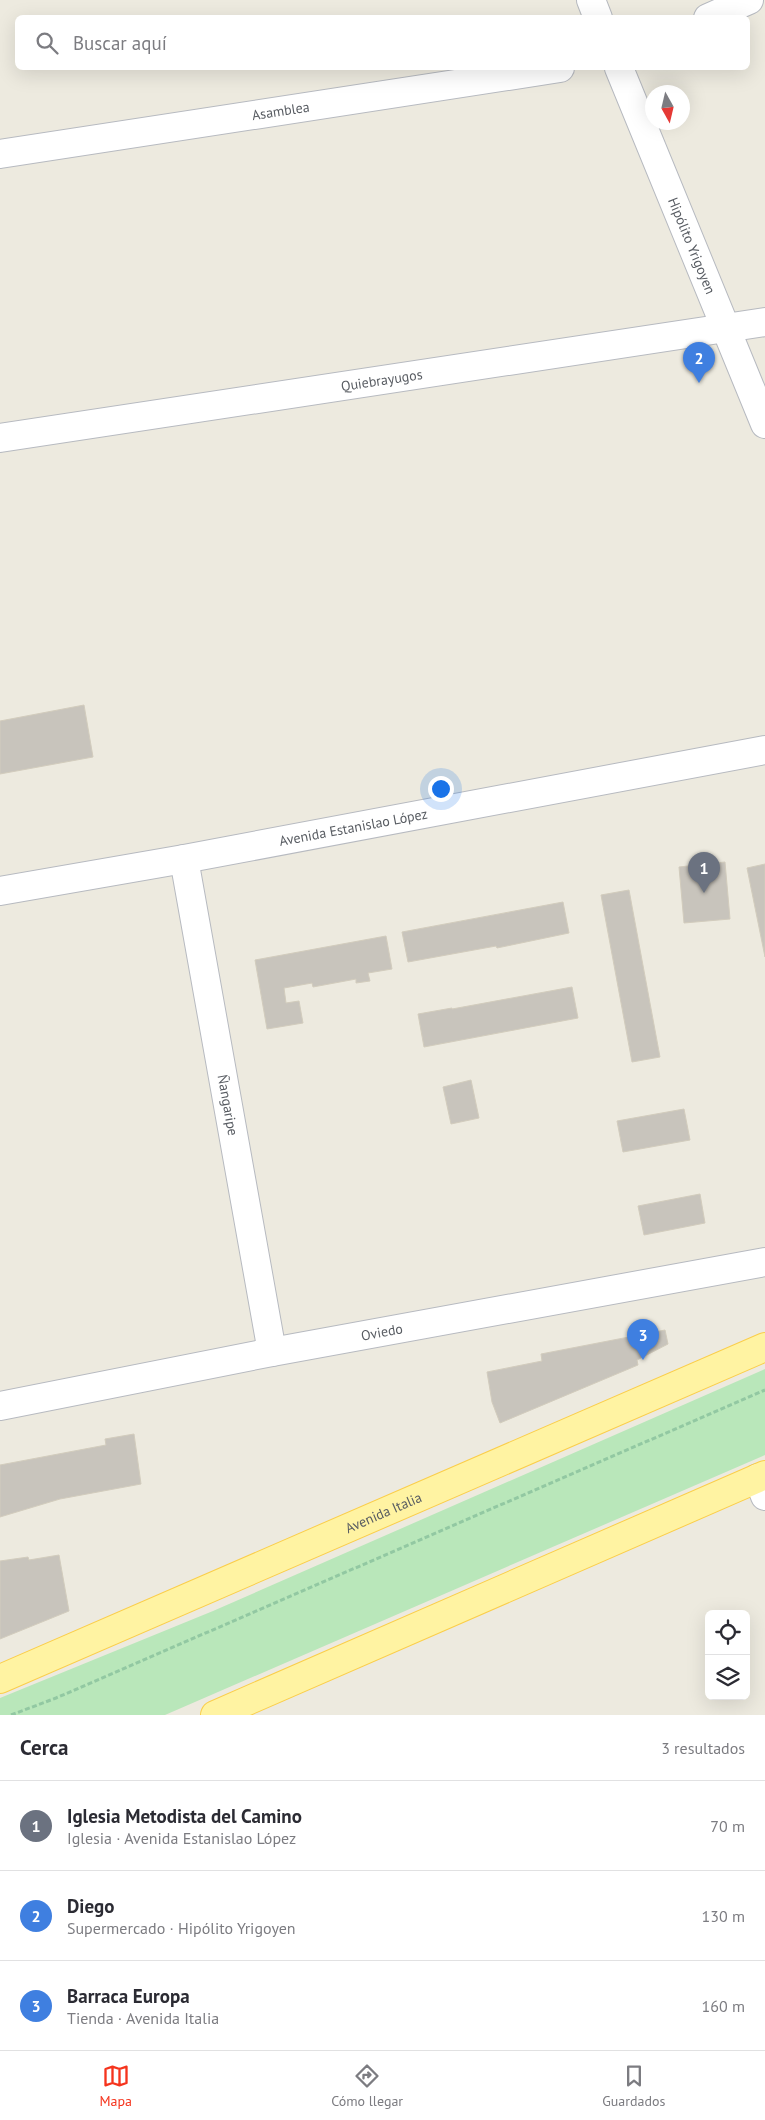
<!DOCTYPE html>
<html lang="es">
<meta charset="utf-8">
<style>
:root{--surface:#fff;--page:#f2f2f3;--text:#2b2b33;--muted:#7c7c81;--line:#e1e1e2;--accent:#f5341d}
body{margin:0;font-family:"PT Sans",sans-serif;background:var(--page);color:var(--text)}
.controls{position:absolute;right:15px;bottom:15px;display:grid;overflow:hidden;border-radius:8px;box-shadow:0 5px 20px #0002}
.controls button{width:45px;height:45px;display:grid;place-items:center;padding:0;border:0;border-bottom:1px solid var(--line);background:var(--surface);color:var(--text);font:25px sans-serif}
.compass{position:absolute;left:645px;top:85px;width:45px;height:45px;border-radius:50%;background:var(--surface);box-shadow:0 5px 20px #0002;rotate:172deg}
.you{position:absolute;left:440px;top:788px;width:18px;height:18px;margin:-12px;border:4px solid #fff;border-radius:50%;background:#1a73e8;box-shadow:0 0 0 8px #1a73e833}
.badge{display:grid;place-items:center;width:32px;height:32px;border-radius:50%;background:var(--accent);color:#fff;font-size:16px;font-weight:700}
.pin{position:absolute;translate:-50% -41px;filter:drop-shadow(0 1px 2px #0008)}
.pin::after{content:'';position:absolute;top:26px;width:18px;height:15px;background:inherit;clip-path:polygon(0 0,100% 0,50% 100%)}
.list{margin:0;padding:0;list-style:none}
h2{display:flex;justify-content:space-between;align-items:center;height:65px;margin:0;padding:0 20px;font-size:21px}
h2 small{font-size:16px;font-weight:400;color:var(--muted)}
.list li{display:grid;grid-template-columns:32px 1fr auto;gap:15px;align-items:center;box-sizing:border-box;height:90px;padding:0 20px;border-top:1px solid var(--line)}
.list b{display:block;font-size:19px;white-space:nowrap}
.list p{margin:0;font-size:16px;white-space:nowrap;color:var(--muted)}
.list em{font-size:16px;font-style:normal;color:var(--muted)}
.icon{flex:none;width:28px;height:28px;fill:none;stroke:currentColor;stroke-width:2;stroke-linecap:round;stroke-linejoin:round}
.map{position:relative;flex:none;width:765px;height:1715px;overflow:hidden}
.search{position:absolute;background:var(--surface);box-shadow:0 5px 20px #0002;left:15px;right:15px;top:15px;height:55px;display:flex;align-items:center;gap:12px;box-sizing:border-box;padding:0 18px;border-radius:8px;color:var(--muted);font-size:19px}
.sheet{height:335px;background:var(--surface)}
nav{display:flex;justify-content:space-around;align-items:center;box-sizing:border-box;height:70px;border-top:1px solid var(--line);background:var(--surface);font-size:14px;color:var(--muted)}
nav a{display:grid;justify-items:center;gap:2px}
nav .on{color:var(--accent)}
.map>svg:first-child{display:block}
.green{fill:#b9e7ba}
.building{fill:#c8c4bc;stroke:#d2ccbd}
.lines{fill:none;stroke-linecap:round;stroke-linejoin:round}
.minor-casing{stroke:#b7bac0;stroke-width:30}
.tertiary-casing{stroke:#b7bac0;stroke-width:30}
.primary-casing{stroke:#fbce4a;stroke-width:30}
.path{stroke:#92c8a2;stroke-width:3;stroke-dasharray:5 2.5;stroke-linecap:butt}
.minor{stroke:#fff;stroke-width:28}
.tertiary{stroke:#fff;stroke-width:28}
.primary{stroke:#fff3a2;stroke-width:28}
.labels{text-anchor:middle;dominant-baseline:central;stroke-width:4.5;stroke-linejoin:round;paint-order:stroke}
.street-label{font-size:14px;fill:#585c62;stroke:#fff}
</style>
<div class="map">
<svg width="765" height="1715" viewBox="0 0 765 1715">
<rect width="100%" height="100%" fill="#edeadf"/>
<path class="green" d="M765 1369V1455L165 1715H0V1698L213 1611Z"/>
<g class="building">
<path d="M84 705 93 757 0 774V721Z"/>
<path d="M725 862 730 919 684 923 679 867Z"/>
<path d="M765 864V957L747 868Z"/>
<path d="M629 890 660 1057 632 1062 601 895Z"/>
<path d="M563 902 569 933 497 948 496 946 408 962 402 932Z"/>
<path d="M386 936 392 969 368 973 370 981 356 983V979L313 987 312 983 284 988 286 1003 299 1001 303 1023 267 1029 255 960Z"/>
<path d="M572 987 578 1018 424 1047 418 1014 452 1008V1009Z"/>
<path d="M471 1080 479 1118 451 1124 443 1087Z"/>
<path d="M684 1109 690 1140 623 1152 617 1121Z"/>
<path d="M700 1194 705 1223 644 1235 638 1206Z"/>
<path d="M665 1330 668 1344 637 1360 638 1365 500 1423 492 1402 487 1372 542 1361 541 1354Z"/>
<path d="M134 1434 141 1484 60 1499 0 1517V1465L106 1445 105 1439Z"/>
<path d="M59 1555 69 1611 0 1639V1561L28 1557 29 1560Z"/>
</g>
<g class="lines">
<g class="minor-casing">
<g id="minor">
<path d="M708 18 749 0"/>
<path id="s1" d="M0 154 560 68"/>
<path id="s2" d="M0 438 765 322"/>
<path id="s3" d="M184 859 272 1352"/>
<path id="s4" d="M0 1406 272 1352 765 1262"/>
<path d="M758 1478 765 1496"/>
</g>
</g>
<g class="tertiary-casing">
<g id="tertiary">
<path d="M591 0 598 18"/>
<path id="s5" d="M619 68 765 424"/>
<path id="s6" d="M0 891 184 859 765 750"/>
</g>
</g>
<g class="primary-casing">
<g id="primary">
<path id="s7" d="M0 1679 765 1347"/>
<path d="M215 1715 765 1475"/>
</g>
</g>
<path class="path" d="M11 1715 56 1698 765 1390"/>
<use href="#minor" class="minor"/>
<use href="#tertiary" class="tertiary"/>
<use href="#primary" class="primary"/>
</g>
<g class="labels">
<g class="street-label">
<text stroke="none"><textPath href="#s1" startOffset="284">Asamblea</textPath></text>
<text stroke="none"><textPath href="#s5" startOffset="192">Hipólito Yrigoyen</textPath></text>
<text stroke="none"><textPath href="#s2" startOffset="386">Quiebrayugos</textPath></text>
<text stroke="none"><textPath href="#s6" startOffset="359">Avenida Estanislao López</textPath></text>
<text stroke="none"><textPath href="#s3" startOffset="250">Ñangaripe</textPath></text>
<text stroke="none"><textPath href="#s4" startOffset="389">Oviedo</textPath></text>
<text stroke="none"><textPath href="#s7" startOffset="418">Avenida Italia</textPath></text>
</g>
</g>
</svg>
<div class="controls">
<button><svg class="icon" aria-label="locate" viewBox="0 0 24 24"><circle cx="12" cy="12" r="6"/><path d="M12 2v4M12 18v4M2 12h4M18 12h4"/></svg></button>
<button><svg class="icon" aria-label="layers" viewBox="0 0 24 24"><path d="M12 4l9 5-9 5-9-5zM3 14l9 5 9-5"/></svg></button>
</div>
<svg class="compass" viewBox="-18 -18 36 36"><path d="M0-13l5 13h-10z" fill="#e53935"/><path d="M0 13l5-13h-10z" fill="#7c7c81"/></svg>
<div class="you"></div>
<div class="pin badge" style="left:704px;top:893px;background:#6b7280">1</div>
<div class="pin badge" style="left:699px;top:383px;background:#3f7fe0">2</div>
<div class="pin badge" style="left:643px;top:1360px;background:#3f7fe0">3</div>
<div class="search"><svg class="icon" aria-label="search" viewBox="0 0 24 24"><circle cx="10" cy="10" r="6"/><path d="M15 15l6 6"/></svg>Buscar aquí</div>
</div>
<section class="sheet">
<h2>Cerca<small>3 resultados</small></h2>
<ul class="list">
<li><span class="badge" style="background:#6b7280">1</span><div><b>Iglesia Metodista del Camino</b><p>Iglesia · Avenida Estanislao López</p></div><em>70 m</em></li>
<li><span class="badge" style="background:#3f7fe0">2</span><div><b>Diego</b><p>Supermercado · Hipólito Yrigoyen</p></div><em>130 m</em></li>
<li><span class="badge" style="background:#3f7fe0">3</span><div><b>Barraca Europa</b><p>Tienda · Avenida Italia</p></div><em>160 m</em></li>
</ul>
</section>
<nav>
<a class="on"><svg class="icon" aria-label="map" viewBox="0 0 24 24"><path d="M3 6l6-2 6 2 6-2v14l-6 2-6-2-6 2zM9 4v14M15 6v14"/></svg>Mapa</a>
<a><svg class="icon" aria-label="directions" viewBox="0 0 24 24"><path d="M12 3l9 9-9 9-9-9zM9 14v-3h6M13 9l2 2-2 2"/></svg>Cómo llegar</a>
<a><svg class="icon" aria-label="saved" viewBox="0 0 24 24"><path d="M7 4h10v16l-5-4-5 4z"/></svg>Guardados</a>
</nav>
